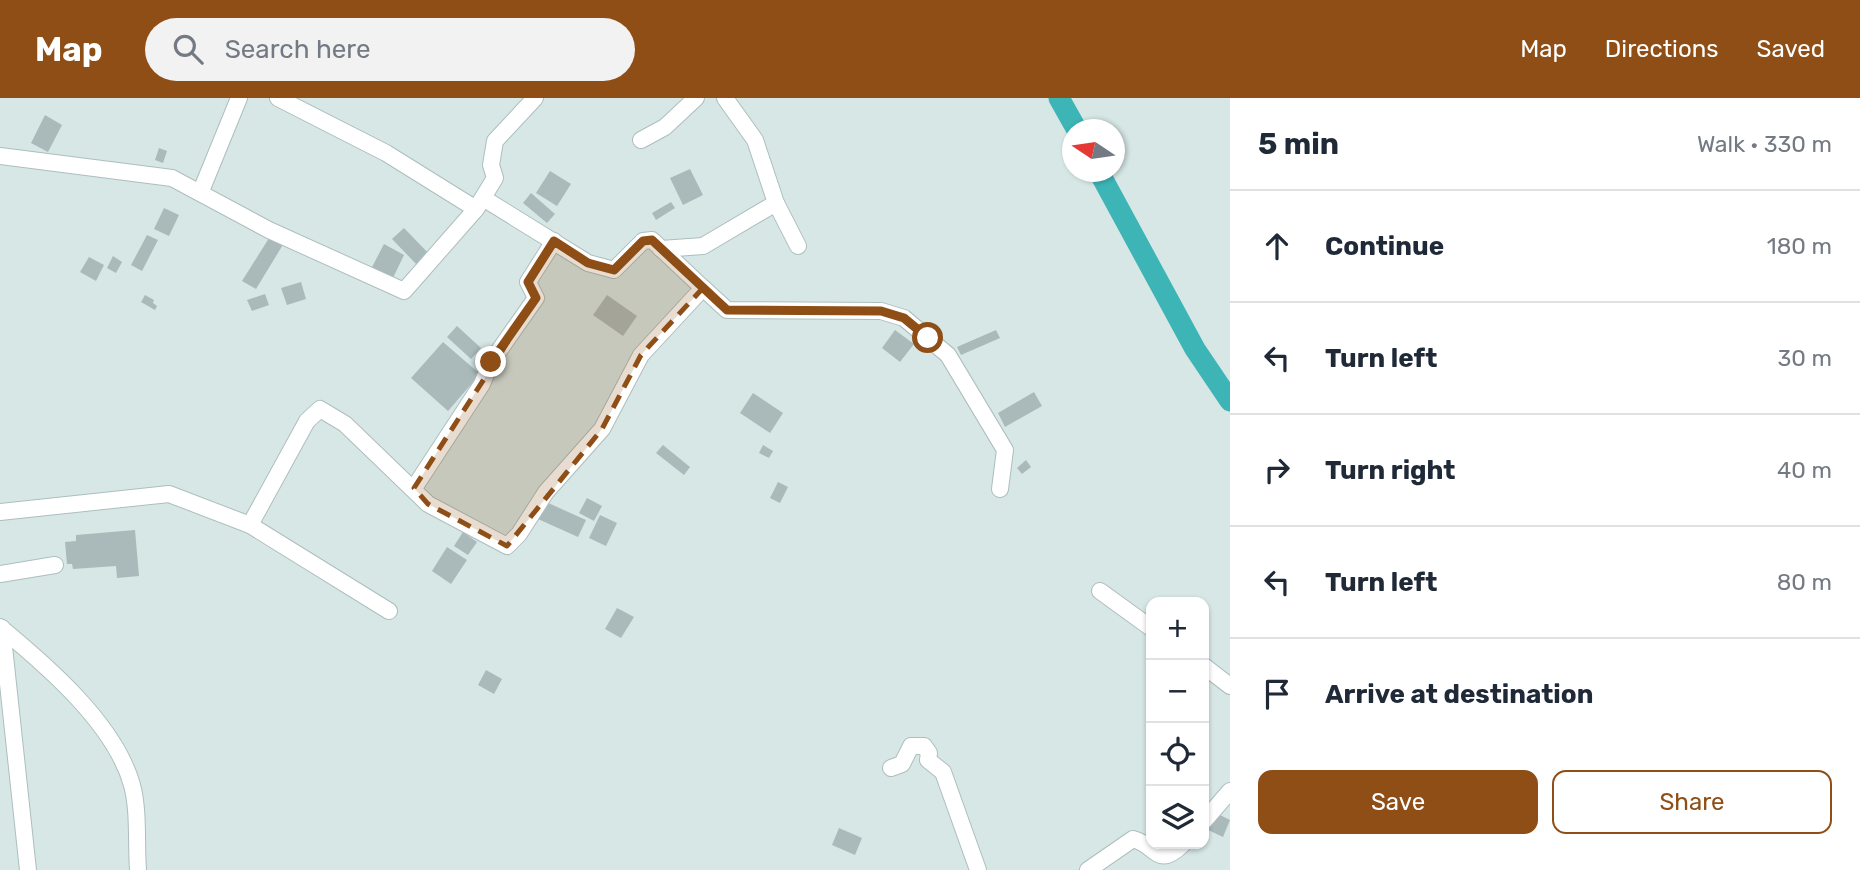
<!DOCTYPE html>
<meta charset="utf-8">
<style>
:root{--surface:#fff;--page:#f2f2f3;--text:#1f2937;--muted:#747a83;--line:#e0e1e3;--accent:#8e4e16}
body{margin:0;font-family:Rubik,sans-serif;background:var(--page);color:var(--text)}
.controls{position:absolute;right:21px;bottom:21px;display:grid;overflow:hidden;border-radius:14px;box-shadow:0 2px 5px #0004}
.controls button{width:63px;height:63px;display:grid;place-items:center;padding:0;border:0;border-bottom:2px solid var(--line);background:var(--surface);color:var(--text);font:35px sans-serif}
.compass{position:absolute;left:1062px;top:21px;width:63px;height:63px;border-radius:50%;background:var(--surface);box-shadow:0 2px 5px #0004;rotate:283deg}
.stop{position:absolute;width:21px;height:21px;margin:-16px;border:5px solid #8e4e16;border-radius:50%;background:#fff}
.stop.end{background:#8e4e16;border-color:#fff;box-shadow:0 2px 7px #0008}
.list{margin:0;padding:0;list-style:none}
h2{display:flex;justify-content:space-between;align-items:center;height:91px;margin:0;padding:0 28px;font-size:30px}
h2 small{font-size:23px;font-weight:400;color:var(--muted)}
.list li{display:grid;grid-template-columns:46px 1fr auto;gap:21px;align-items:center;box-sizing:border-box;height:112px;padding:0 28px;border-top:2px solid var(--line)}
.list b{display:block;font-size:26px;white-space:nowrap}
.list em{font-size:23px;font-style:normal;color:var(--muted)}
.actions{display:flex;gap:14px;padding:21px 28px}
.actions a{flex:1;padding:16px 0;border:2px solid var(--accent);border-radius:14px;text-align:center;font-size:24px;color:var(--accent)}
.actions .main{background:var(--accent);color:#fff}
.icon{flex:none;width:38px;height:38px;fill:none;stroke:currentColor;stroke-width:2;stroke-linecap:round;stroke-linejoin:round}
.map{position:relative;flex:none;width:1230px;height:772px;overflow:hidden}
header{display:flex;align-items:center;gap:42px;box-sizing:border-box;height:98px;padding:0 35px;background:var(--accent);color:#fff}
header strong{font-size:33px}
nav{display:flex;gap:38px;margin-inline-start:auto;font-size:24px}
.search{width:490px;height:63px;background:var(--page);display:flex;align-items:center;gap:18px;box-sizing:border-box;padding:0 24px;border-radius:38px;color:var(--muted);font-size:26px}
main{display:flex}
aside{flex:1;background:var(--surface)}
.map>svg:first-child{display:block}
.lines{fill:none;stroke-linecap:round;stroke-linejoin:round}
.river{stroke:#3db4b5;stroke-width:21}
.building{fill:#aababa}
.minor-casing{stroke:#adbebe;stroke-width:18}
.minor{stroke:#fff;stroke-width:16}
.route{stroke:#8e4e16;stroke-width:9}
.marked{fill:#8e4e16;fill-opacity:0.2;stroke:#8e4e16;stroke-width:5;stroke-dasharray:14 9;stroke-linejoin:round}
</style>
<header>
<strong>Map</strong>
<div class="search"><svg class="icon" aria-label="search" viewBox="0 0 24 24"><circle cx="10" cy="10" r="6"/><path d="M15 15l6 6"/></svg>Search here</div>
<nav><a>Map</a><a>Directions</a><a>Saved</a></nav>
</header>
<main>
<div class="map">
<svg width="1230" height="772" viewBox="0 0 1230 772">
<rect width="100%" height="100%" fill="#d6e7e6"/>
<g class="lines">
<g class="river">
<path d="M1059 0 1077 32"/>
<path d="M1099 74 1195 251 1230 303"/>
</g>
</g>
<g class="building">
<path d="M45 17 62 27 48 54 31 45Z"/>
<path d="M159 50 167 53 163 65 155 62Z"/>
<path d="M690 71 703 97 683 107 670 80Z"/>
<path d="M550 73 571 86 557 108 536 95Z"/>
<path d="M531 95 555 116 547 125 523 105Z"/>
<path d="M671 104 675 110 656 122 652 115Z"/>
<path d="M164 110 179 117 169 138 154 131Z"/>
<path d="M404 130 431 158 420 170 392 141Z"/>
<path d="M147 137 158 142 142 173 131 167Z"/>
<path d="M271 137 284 145 256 191 242 183Z"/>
<path d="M384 146 404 157 392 182 371 171Z"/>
<path d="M113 158 122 164 116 175 107 170Z"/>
<path d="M89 159 104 167 96 183 80 174Z"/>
<path d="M301 184 306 201 287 207 281 190Z"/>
<path d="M265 196 269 207 252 213 247 202Z"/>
<path d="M145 197 154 202 153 205 157 208 155 212 141 204Z"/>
<path d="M607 197 637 218 623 238 593 217Z"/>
<path d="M457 228 481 250 471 261 447 239Z"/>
<path d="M895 232 914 246 900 264 882 250Z"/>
<path d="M996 232 1000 240 961 257 957 249Z"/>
<path d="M443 244 480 276 448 313 411 280Z"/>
<path d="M1034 294 1042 308 1005 329 998 315Z"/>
<path d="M753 295 783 315 770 335 740 315Z"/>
<path d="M663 347 690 369 684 377 656 355Z"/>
<path d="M763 347 773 353 769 360 759 355Z"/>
<path d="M1026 362 1031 369 1022 376 1017 370Z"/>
<path d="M778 384 788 389 780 405 770 400Z"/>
<path d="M587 400 602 408 594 423 579 415Z"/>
<path d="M546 404 586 422 578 439 538 421Z"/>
<path d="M600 417 617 425 606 448 589 440Z"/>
<path d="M135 432 139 478 117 480 116 468 73 471 72 466H67L65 444 76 443V437Z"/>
<path d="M463 434 477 444 468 457 454 448Z"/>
<path d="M447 449 467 462 451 486 432 473Z"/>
<path d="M617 510 634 519 621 540 605 531Z"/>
<path d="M486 572 502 581 494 596 478 587Z"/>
<path d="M1216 715 1230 722 1223 739 1208 732Z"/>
<path d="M839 730 862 740 855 757 832 747Z"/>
</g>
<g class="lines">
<g class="minor-casing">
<g id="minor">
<path d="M278 0 386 55 476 111 495 80 491 67 495 43 535 0"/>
<path d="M725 0 755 42 776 105 798 148"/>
<path d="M641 42 665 29 696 0"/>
<path d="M0 58 172 80 269 132 404 193 476 111"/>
<path d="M201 93 239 0"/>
<path d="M661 151 703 148 776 105"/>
<path d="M703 190 727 212 881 213 904 220 948 257 1005 352 1000 391"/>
<path d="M414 390 482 286 491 264 536 200 528 184 554 143"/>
<path d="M0 414 169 396 250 427 307 323 320 311 345 326 428 406 507 448 519 436 546 394 602 331 641 257 703 190 652 142 643 143 614 172 588 165 483 100"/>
<path d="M250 427 389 513"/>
<path d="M0 476 55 467"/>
<path d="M1100 493 1151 530"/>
<path d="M0 529C47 568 115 626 132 687 139 713 136 745 138 772"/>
<path d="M2 530 28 772"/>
<path d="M1204 568 1230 588"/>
<path d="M891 670 902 666 911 648H924L929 655 928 662 943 674 978 772"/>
<path d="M1204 723 1230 693"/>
<path d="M1088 772 1133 741C1157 747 1157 772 1183 746"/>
</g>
</g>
<use href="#minor" class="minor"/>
</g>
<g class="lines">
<path class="route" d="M491 264 536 200 528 184 554 143 588 165 614 172 643 143 652 142 727 212 881 213 904 220 928 240"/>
</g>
<path class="marked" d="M652 142 703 190 641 257 602 331 507 448 428 406 414 390 536 200 528 184 554 143 588 165 615 171 643 143Z"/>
</svg>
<div class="controls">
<button>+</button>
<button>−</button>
<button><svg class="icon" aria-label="locate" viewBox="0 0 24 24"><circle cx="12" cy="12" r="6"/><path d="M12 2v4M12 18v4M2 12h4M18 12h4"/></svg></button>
<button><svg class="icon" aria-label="layers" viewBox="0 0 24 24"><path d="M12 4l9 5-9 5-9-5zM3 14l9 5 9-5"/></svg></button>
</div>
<svg class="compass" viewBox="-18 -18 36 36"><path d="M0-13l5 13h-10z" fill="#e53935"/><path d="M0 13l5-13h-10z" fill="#747a83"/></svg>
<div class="stop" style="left:928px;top:240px"></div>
<div class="stop end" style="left:491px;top:264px"></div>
</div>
<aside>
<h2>5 min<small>Walk · 330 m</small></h2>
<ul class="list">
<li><svg class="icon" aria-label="ahead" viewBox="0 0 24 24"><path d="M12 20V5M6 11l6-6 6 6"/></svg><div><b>Continue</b></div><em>180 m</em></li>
<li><svg class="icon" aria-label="left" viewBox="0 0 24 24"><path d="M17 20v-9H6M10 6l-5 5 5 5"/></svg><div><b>Turn left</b></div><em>30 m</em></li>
<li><svg class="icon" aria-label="right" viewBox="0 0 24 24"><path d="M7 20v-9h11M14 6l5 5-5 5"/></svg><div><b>Turn right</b></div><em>40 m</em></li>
<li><svg class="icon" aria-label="left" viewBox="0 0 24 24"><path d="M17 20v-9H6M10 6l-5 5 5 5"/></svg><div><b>Turn left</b></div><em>80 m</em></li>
<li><svg class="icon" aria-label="arrive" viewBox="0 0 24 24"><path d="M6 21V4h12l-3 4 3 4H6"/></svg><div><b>Arrive at destination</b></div></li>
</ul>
<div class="actions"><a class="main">Save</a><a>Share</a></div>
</aside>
</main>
